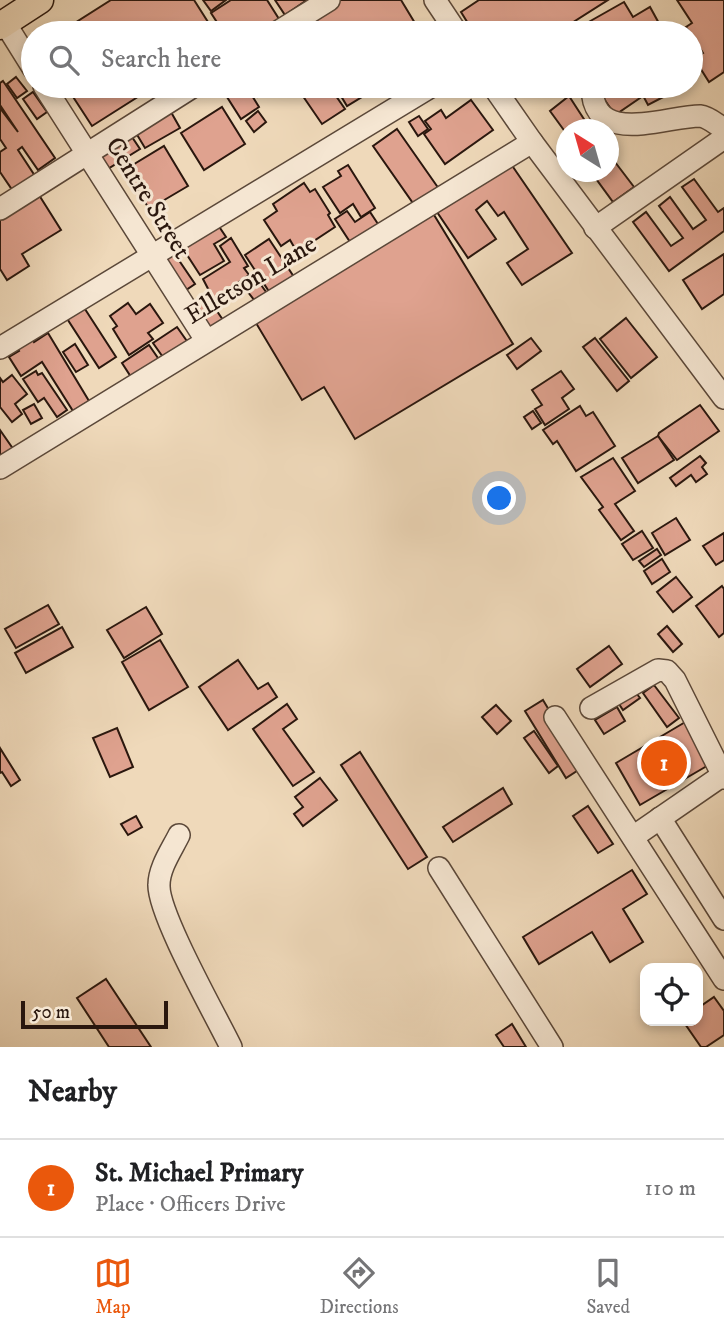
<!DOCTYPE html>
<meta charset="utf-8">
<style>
:root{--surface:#fff;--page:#f6f6f6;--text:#202124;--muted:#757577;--line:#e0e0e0;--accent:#ea580c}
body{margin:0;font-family:"IM FELL DW Pica",serif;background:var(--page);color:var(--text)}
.controls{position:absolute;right:21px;bottom:21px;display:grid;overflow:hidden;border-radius:14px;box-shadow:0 4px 10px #0003}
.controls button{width:63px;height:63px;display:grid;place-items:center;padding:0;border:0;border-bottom:2px solid var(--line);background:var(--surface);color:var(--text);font:35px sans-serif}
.compass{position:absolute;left:556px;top:119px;width:63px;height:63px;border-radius:50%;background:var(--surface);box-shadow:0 4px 10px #0003;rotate:323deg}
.scale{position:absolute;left:21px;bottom:18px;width:147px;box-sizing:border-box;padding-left:7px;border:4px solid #2a170e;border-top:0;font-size:19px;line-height:24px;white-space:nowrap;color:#2a170e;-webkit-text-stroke:5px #f5e6d2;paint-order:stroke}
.you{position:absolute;left:500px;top:499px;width:24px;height:24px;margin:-18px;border:5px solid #fff;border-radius:50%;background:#1a73e8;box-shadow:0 0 0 10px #1a73e833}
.badge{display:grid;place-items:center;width:46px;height:46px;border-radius:50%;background:var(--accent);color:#fff;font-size:23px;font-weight:700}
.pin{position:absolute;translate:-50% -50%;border:4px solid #fff;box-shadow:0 2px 7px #0006}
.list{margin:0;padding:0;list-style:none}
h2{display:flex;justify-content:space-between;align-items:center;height:91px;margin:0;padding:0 28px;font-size:30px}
h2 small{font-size:23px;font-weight:400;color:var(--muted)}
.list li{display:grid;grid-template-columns:46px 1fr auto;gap:21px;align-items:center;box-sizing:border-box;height:98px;padding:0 28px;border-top:2px solid var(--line)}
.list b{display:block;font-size:26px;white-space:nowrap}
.list p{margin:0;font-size:23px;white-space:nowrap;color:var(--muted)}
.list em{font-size:23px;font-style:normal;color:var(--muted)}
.icon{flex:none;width:38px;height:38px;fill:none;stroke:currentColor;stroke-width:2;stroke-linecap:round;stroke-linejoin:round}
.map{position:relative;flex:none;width:724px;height:1047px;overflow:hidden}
.search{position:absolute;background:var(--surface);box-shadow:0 4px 10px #0003;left:21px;right:21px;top:21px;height:77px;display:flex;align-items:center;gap:18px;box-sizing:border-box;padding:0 24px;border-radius:38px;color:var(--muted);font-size:26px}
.sheet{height:189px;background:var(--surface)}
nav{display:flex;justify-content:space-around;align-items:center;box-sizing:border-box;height:98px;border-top:2px solid var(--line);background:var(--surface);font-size:19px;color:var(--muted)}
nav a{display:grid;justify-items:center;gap:4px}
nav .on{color:var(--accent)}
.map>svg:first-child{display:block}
.building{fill:#dfa28f;stroke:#2a170e;stroke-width:2}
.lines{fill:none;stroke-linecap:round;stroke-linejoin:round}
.minor-casing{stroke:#5b4839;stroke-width:24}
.major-casing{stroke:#2a170e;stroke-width:29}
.minor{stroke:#f5e6d2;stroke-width:21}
.major{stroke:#efd9ba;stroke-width:26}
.labels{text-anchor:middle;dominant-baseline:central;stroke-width:6;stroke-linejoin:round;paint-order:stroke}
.street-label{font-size:26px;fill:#2a170e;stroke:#f5e6d2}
</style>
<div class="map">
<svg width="724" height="1047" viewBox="0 0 724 1047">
<rect width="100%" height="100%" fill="#efd9ba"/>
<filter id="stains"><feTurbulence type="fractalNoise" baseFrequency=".00286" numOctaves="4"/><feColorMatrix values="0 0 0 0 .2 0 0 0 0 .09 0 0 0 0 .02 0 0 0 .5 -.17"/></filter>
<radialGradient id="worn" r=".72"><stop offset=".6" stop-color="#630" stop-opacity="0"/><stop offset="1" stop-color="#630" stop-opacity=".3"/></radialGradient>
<g class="building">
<path d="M111 0H194L215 33H59Z"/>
<path d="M203 0H226L211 11Z"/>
<path d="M231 0H267L279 19 257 33H224L211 13Z"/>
<path d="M275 0H307L285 15Z"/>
<path d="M337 0H401L421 33H302L297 24Z"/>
<path d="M479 0H608L556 33H474L461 12Z"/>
<path d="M677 0H724V72L709 82 697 63 691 66V40L700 55 703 53 686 27 692 23Z"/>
<path d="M624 2 633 17 650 7 661 27 651 33H581L578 28Z"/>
<path d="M16 77 27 91 17 98 7 84Z"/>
<path d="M3 81 55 158 38 170 22 147 18 150 37 179 15 194 0 172V152L6 148 0 139V108L18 132 0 105V83Z"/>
<path d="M66 86H155L92 126Z"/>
<path d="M220 86H246L259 107 241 119Z"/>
<path d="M252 86H273L274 88 258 97Z"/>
<path d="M296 86H329L345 109 322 124Z"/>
<path d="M335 86H380L347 106Z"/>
<path d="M610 86H632L640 98 615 115 600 93Z"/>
<path d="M638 86H664L669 94 648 105Z"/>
<path d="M33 92 47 112 37 119 23 99Z"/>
<path d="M569 96 591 130H566V133L550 111Z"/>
<path d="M471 100 493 130 445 164 424 134 431 129 425 121 441 110 446 118Z"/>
<path d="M167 105 180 128 145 148 136 133Z"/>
<path d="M222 107 245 144 204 170 181 133Z"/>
<path d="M258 111 266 122 254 132 246 121Z"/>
<path d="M419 116 428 129 418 136 409 122Z"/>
<path d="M397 129 439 189 415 206 373 146Z"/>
<path d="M128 131 140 149 106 170 95 152Z"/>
<path d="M164 146 188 186 149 209 126 169Z"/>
<path d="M615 162 634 187 613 202 594 176 601 172H608V166Z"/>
<path d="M511 164 572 253 522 285 507 263 528 249 504 212 498 216 487 201 476 210 496 239 468 258 437 212Z"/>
<path d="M348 165 375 208 361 217 353 204 340 213 323 187 341 176 338 171Z"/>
<path d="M694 179 718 212 724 208V231L669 271 633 222 646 212 671 246 683 238 659 206 670 197 693 229 706 220 682 187Z"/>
<path d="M304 183 310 192 315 189 330 213 328 215 335 227 297 252 290 240 281 246 264 220 277 211 273 204Z"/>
<path d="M39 195 61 230 22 254 29 266 7 280 0 269V219Z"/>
<path d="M431 210 513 344 355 439 324 387 302 400 253 318Z"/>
<path d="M347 211 355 222 370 212 378 224 352 245 335 219Z"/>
<path d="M216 222 226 237 214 244 224 261 200 275 180 244Z"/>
<path d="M231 238 248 266 244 268 249 275 236 284 239 290 216 304 203 279 230 262 220 246Z"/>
<path d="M269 239 296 280 272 296 245 255Z"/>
<path d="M174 253 195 284 183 292 162 261Z"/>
<path d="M724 254V294L702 309 683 280Z"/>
<path d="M256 278 269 296 258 305 244 287Z"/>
<path d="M206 295 225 323 211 332 192 304Z"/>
<path d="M128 303 136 314 150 304 163 323 148 333 153 339 129 355 113 329 117 326 110 316Z"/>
<path d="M83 306 116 357 99 368 66 317Z"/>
<path d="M626 318 657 357 631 378 600 339Z"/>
<path d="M177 327 189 344 165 360 153 343Z"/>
<path d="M48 333 89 401 73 411 42 362 21 376 9 357 19 351 14 343 29 334 34 342Z"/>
<path d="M531 338 541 351 517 369 507 355Z"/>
<path d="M595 338 629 381 617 391 583 347Z"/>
<path d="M75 344 88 365 76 372 63 352Z"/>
<path d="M149 345 160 361 133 380 122 363Z"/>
<path d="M36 371 38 375 42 373 67 410 57 417 44 398 38 402 23 379Z"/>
<path d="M561 371 574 389 562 398 569 409 545 425 535 409 542 405 532 390Z"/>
<path d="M12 375 27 394 15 404 22 414 12 422 0 407V378L3 382Z"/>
<path d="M34 404 42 418 31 424 23 410Z"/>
<path d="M700 405 719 431 677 460 658 436 659 433Z"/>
<path d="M580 406 586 416 593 412 615 446 576 471 557 441 553 444 543 430Z"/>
<path d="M533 411 541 423 532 429 524 417Z"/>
<path d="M0 430 16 453 0 464Z"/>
<path d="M658 436 674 460 638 483 622 458Z"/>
<path d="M700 456 706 463 702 467 707 474 696 482 691 475 676 486 670 478Z"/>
<path d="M613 458 635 491 615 504 634 531 621 540 599 510 603 507 581 477Z"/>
<path d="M676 518 690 540 665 555 652 533Z"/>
<path d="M642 531 653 548 633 560 622 544Z"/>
<path d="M724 533V560L716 565 703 546Z"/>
<path d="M657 549 661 555 644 567 639 561Z"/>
<path d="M662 559 670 572 652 584 644 571Z"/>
<path d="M676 577 692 597 673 612 657 592Z"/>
<path d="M722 586 724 589V633L719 637 696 606Z"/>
<path d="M48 605 59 624 16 648 5 629Z"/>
<path d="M146 607 162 634 124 658 107 630Z"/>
<path d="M667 626 682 644 673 652 658 634Z"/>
<path d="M62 627 73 647 26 673 15 653Z"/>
<path d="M160 640 188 687 149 710 122 662Z"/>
<path d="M609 646 622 664 590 687 577 669Z"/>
<path d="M238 660 258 689 268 683 277 697 228 730 199 687Z"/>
<path d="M654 685 679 718 667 727 643 693Z"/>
<path d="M633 689 640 698 623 710 617 701Z"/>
<path d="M543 700 583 767 566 778 525 711Z"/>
<path d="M287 704 297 719 283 729 314 772 293 786 253 729Z"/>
<path d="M496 705 511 721 497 734 482 717Z"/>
<path d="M617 707 625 721 604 734 595 720Z"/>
<path d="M687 721 712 763 640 805 616 763Z"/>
<path d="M117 728 133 767 110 777 93 738Z"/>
<path d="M534 731 558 766 549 773 524 738Z"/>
<path d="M0 748 20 780 11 786 2 772 0 773Z"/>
<path d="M360 752 427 857 408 869 341 765Z"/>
<path d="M320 778 337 800 303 826 294 814 303 807 295 797Z"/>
<path d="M503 788 512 804 453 842 443 827Z"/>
<path d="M588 806 613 844 598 853 573 816Z"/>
<path d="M136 816 142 827 128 835 121 824Z"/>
<path d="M632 870 647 894 623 909 643 942 610 962 592 932 539 964 523 937Z"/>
<path d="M106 979 151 1047H109L77 998Z"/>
<path d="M714 997 724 1011V1035L706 1047H701L683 1021H698V1008Z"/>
<path d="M512 1024 526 1047H504L496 1035Z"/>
</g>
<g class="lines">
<g class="minor-casing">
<g id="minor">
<path d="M435 0 457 33"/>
<path d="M5 23 33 68"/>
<path d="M276 33 329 0"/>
<path d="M44 86 206 340"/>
<path d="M493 86 532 142 724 398"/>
<path d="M592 86C592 148 665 116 700 116 709 117 717 125 724 129"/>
<path d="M0 209 194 86"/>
<path d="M595 228 724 138"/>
<path d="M0 348 432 86"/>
<path d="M0 468 532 142"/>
<path d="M591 708 658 670 667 671 675 680 724 778"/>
<path d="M555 717 724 979"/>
<path d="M660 818 724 919"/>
<path d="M179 835C171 851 159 868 159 885 158 914 216 1016 231 1047"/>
<path d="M633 837 723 775"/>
<path d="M439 868 552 1047"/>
</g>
</g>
<g class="major-casing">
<path id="major" d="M0 26 40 0"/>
</g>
<use href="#minor" class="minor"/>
<use href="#major" class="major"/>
</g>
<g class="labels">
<g class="street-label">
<text transform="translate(148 198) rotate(58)">Centre Street</text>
<text transform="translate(251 280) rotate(-31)">Elletson Lane</text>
</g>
</g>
<rect width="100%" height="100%" filter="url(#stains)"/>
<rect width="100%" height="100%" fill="url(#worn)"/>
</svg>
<div class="controls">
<button><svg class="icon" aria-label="locate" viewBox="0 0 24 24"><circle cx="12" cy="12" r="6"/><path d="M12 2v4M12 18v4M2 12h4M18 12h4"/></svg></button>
</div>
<svg class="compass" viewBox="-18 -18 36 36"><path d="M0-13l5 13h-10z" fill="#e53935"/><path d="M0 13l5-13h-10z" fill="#757577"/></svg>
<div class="scale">50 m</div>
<div class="you"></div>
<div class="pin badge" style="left:664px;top:763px">1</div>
<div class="search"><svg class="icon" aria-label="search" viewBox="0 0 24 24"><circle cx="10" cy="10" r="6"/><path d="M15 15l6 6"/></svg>Search here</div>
</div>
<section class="sheet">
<h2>Nearby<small></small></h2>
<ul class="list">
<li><span class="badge">1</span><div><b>St. Michael Primary</b><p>Place · Officers Drive</p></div><em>110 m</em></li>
</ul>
</section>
<nav>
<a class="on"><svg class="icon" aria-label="map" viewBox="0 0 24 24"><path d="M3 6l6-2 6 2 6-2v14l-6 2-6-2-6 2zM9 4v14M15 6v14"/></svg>Map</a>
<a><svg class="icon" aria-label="directions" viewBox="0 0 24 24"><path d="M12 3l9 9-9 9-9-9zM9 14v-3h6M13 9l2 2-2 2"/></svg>Directions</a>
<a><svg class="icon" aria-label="saved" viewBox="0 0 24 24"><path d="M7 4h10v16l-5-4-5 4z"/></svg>Saved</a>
</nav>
